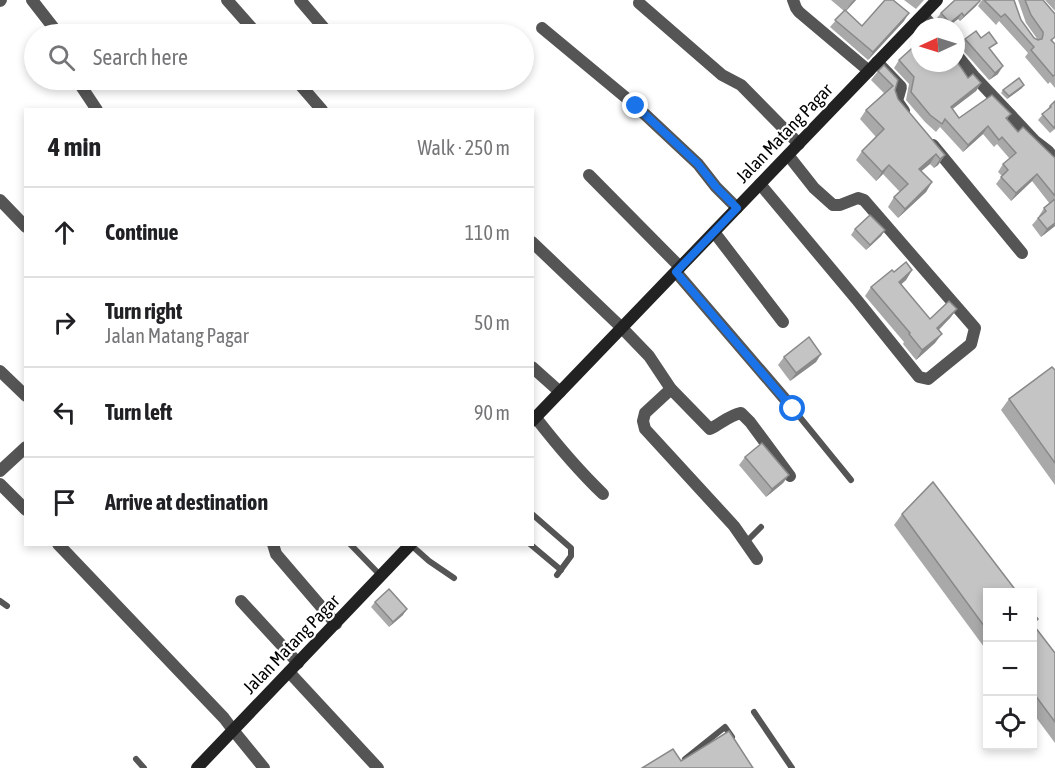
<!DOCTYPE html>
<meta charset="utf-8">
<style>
:root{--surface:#fff;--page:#f6f6f6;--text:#202124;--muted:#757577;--line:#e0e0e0}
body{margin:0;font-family:"Asap Condensed",sans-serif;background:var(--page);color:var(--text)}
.controls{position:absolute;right:18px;bottom:18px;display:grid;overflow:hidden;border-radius:0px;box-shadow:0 3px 9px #0003}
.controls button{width:54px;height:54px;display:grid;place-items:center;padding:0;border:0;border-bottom:2px solid var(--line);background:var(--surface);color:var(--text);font:30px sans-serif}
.compass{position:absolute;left:911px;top:18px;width:54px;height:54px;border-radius:50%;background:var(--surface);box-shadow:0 3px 9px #0003;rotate:266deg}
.stop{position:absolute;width:18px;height:18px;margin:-14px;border:4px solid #1a73e8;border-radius:50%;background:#fff}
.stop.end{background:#1a73e8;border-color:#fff;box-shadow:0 2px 6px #0008}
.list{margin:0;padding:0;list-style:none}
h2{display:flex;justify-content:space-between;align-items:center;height:78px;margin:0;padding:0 24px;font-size:26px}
h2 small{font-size:20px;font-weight:400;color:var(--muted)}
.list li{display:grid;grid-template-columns:39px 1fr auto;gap:18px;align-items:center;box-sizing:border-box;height:90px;padding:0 24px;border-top:2px solid var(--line)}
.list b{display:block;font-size:22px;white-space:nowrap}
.list p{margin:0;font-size:20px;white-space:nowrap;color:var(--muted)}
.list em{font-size:20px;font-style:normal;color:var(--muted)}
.icon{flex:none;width:33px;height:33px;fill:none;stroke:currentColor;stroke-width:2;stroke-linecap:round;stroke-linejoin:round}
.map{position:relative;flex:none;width:1055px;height:768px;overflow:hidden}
.search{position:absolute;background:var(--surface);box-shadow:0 3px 9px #0003;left:24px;top:24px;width:510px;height:66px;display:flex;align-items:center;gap:15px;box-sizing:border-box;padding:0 21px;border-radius:33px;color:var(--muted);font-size:22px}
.panel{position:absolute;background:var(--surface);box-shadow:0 3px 9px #0003;left:24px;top:108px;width:510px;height:438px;border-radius:0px}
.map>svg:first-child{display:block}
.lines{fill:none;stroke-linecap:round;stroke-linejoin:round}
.lane{stroke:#555;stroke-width:6}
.street{stroke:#555;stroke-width:12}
.secondary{stroke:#222;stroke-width:12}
.wall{fill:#a9a9a9}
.shaded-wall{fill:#898989}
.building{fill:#c4c4c4;stroke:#898989;stroke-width:1.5}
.route{stroke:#1a73e8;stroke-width:8}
.labels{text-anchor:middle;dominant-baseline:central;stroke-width:4.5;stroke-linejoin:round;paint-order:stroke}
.street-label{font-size:18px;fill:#000;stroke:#fff}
</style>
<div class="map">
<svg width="1055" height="768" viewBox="0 0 1055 768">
<rect width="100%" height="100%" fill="#fff"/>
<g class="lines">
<g class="lane">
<path d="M790 405 851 480"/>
<path d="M532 514 571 548V556L557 575"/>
<path d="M746 542 761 527"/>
<path d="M350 544 381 576"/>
<path d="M530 544 561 570"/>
<path d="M411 545 429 561 454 578"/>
<path d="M0 601 7 606"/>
<path d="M754 712 792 768"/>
<path d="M136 759 144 768"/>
<path d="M685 759 725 727 732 737"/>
</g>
<g class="street">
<path d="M32 0 53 27 55 34"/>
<path d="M227 0 257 34"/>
<path d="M300 0 329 34"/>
<path d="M793 0 796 8 799 12 869 71"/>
<path d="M0 1 1 0"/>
<path d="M639 3 722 75 741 85 799 144"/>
<path d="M923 15 933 27"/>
<path d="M542 28 636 106 698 164 716 187 737 208"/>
<path d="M956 54 974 76 1035 141 1048 151 1055 159"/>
<path d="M877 62 901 87 897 101 904 111"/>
<path d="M77 80 97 110"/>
<path d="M296 80 322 110"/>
<path d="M933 145 1022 253"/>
<path d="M589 175 680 267"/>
<path d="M760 184 857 300 919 377 928 379 971 344 975 328 864 200 858 198 840 205H833L814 188 788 155"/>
<path d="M0 200 26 227"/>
<path d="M714 232 783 322"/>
<path d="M532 242 622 328 649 356 671 389 710 429C720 424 730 415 741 413L750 422 790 476"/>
<path d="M676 272 790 405"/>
<path d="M532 367 560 392"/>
<path d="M0 371 26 396"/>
<path d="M671 389 645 413 643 421 645 429 734 526 757 559"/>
<path d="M536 418C557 445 578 470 603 494"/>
<path d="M0 471 26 447"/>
<path d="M0 484 26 510"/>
<path d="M58 544 224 718 233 730 264 768"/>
<path d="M273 544 276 554 336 624"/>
<path d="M241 601 298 663"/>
<path d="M289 672 378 768"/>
</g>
<g class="secondary">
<path d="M532 421 937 0"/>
<path d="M197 768 411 544"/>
</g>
</g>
<g class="wall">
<path d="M831 0H856L846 11 862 26 904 21 868 60 830 27 844 11Z"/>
<path d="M904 0H924L916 9Z"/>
<path d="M982 0H1014L1021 20 1034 38 1038 40 1026 23 1018 0H1043L1053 42 1055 44V88L1050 82 1048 84 1025 57 1028 53 999 21 996 25 978 6Z"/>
<path d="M1045 0H1055V11Z"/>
<path d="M976 6 960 21 958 19 948 27H944L937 18 941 13Z"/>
<path d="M965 39 991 51 998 74 989 80 960 47Z"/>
<path d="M899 60 968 78 981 83 976 91 952 109 959 118 1011 114 1007 119 1018 132 1055 158V226L1041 237 1032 225 1039 217V216L1044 208 1050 204 1032 181 1011 201 996 184 1002 176 998 172 1003 164 1010 159 997 144 994 147 983 134 963 152 940 127 936 132 925 122 906 100 909 84 894 68Z"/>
<path d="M884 65 895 90 898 99 945 155 938 165 934 168 930 164 921 171 932 182 926 192 898 218 888 207 894 197 900 192 883 174 876 181 856 160 862 151 876 137 860 119 866 110 884 93 871 80 878 71Z"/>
<path d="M1022 88 1007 99 1001 93 1003 90Z"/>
<path d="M1055 101V129L1050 133 1038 120 1050 106Z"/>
<path d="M855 229 885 230 881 236 866 250 851 235Z"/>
<path d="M912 270 906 280 901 284 930 319 957 309 950 318 939 330 935 343 916 360 903 344 904 342 865 296 871 287 894 272Z"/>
<path d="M821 354 816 362 790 381 778 365 784 357Z"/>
<path d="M1055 370V485L1001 410 1009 399Z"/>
<path d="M745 457 789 475 783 483 766 497 739 465Z"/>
<path d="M902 514 987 592V651L894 525Z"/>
<path d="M375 602 403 615 389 627 371 607Z"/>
<path d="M1032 612 1038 619 1035 623V627L1055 653V743L1032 712Z"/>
</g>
<g class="shaded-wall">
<path d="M854 0H856L845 12 851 3Z"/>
<path d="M980 1 976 6 960 21 964 16Z"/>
<path d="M909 13 904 21 868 60 873 52Z"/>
<path d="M962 13 958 19 947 27 950 23Z"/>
<path d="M1003 66 998 74 989 80 995 73Z"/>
<path d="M981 83 976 91 946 114 951 107Z"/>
<path d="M1024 85 1022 88 1007 99 1009 96Z"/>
<path d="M988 126 983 134 963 152 968 145Z"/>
<path d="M936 154 930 164 913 178 919 169Z"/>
<path d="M945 155 938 165 934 168 940 159Z"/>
<path d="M889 165 883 174 876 181 882 172Z"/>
<path d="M1037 174 1032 181 1011 201 1016 193Z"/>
<path d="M932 182 926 192 898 218 905 209Z"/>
<path d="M1055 223V226L1041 237 1047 229Z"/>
<path d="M885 230 881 236 866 250 870 245Z"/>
<path d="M912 270 906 280 893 292 899 282Z"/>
<path d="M957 309 950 318 931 337 937 328Z"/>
<path d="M942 334 935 343 916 360 922 350Z"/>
<path d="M821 354 816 362 790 381 796 373Z"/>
<path d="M789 475 783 483 766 497 772 489Z"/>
<path d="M407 609 403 615 389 627 393 622Z"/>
</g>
<g class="building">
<path d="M885 0H893L909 13 873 52 835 20 845 10 862 26Z"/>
<path d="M955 0H980V1L964 16 962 13 950 23 941 13Z"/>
<path d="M984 0H1014L1021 20 1034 38 1038 40 1042 39 1043 35V32L1031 15 1025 0H1043L1055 14V37L1051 40 1055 44V75L1053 76 1031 50 1034 47 1005 14 1001 17Z"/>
<path d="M976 31 981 38 989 32 997 43 989 48 1003 66 995 73 965 39Z"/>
<path d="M920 41V63H956V60L968 78 973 74 981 83 951 107 959 118 992 95 1011 114 1006 118 1018 132 1023 127 1055 158V196L1037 174 1016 193 1001 177 1008 170 1003 164 1016 153 1002 137 999 140 988 126 968 145 945 119 942 124 930 115 911 92 914 77 899 60Z"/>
<path d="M884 65 898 80 895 90 898 99 945 155 940 159 936 154 919 169 932 182 905 209 894 197 908 184 889 165 882 172 862 151 884 129 866 110 893 86 878 71Z"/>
<path d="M1019 78 1024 85 1009 96 1003 90Z"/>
<path d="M1055 101V126L1054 128 1042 114 1051 107 1050 106Z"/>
<path d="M1055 199V223L1047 229 1038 218 1046 211 1044 208Z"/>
<path d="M870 215 885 230 870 245 855 229Z"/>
<path d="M906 262 912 270 899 282 930 319 949 301 957 309 937 328 942 334 922 350 909 334 910 333 871 287 892 270 894 272Z"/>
<path d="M809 337 821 354 796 373 784 357Z"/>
<path d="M1052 367 1055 370V463L1009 399Z"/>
<path d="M762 443 789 475 772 489 745 457Z"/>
<path d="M933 482 1017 592H987V630L902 514Z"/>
<path d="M389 589 407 609 393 622 375 602Z"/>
<path d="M1032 612 1038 619 1035 622V627L1055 653V722L1032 691Z"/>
<path d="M729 731 753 768H642L673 749 681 761Z"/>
</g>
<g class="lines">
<path class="route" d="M636 106 698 164 716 187 737 208 676 272 793 409"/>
</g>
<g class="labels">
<g class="street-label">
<text transform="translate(784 133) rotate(-46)">Jalan Matang Pagar</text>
<text transform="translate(291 644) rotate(-46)">Jalan Matang Pagar</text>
</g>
</g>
</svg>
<div class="controls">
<button>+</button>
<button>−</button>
<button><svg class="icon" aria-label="locate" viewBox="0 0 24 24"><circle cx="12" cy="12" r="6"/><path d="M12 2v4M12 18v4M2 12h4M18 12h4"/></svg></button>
</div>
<svg class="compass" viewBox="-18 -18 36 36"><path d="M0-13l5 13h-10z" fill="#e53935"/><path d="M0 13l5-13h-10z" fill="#757577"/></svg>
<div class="stop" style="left:793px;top:409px"></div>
<div class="stop end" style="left:636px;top:106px"></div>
<div class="search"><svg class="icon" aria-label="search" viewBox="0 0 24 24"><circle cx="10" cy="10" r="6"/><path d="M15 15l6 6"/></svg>Search here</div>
<section class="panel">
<h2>4 min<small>Walk · 250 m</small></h2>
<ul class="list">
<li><svg class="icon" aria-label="ahead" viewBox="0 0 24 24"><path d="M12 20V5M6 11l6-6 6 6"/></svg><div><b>Continue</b></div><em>110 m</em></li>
<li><svg class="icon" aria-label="right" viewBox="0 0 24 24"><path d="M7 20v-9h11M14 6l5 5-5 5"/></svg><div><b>Turn right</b><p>Jalan Matang Pagar</p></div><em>50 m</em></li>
<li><svg class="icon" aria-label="left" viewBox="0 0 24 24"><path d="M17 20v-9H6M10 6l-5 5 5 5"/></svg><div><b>Turn left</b></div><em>90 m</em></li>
<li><svg class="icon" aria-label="arrive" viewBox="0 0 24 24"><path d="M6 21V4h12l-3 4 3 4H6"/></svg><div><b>Arrive at destination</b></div></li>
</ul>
</section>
</div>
